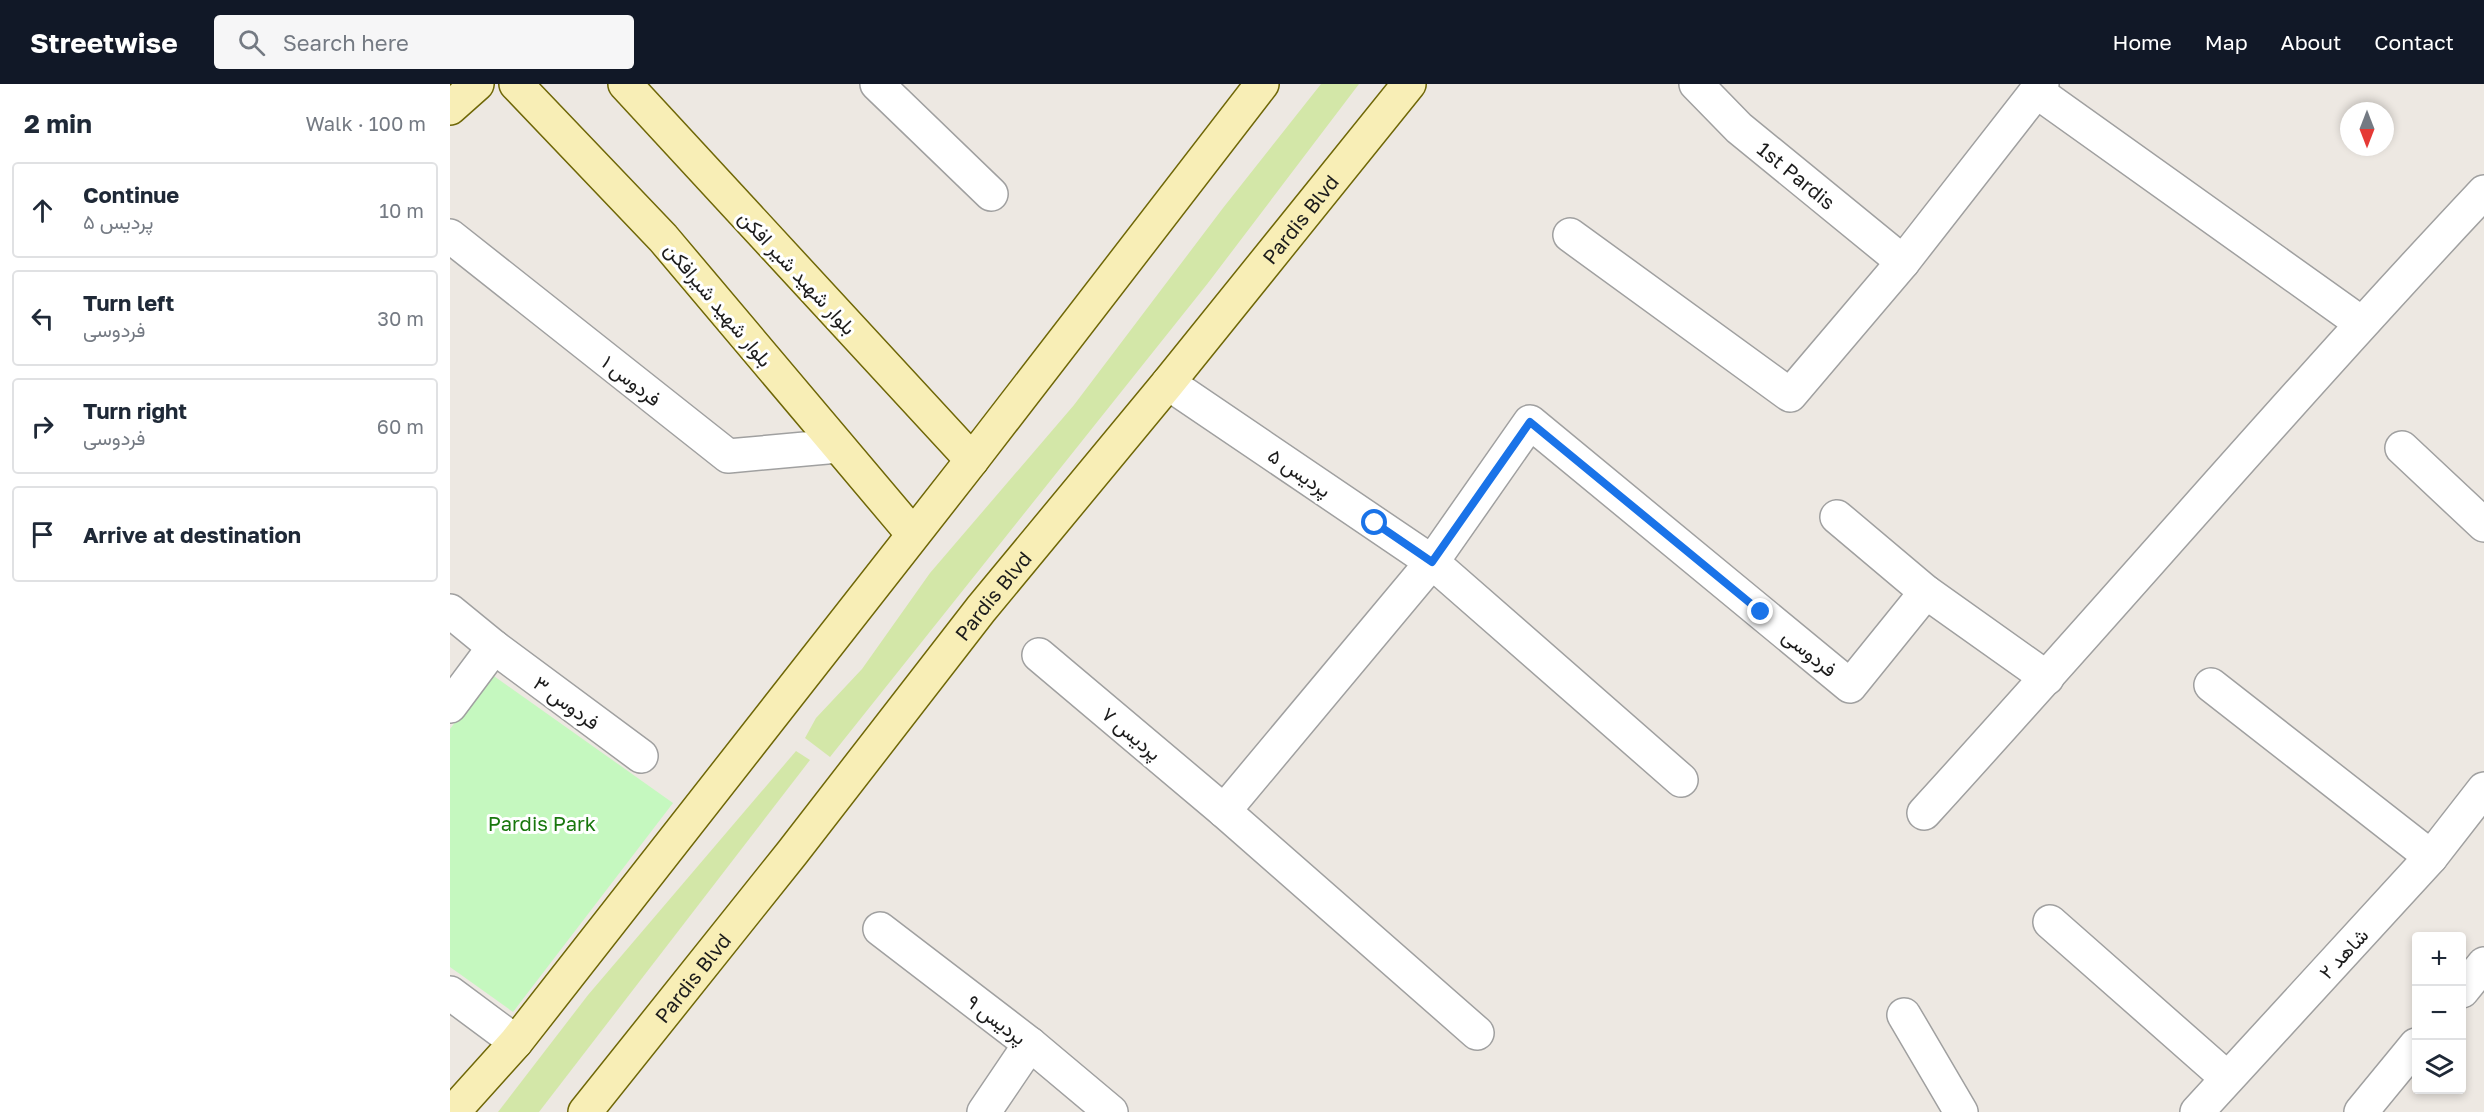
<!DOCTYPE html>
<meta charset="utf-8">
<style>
:root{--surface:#fff;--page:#f6f6f7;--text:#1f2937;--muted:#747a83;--line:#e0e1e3;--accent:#111827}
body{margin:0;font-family:"Golos Text",Vazirmatn,sans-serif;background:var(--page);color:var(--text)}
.controls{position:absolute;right:18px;bottom:18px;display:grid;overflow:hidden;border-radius:6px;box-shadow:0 3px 9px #0003}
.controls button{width:54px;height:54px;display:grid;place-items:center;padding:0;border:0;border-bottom:2px solid var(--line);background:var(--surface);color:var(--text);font:30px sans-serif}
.compass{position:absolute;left:1890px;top:18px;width:54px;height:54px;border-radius:50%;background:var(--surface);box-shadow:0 3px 9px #0003;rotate:180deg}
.stop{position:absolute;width:18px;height:18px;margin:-14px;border:4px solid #1a73e8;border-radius:50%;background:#fff}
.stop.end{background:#1a73e8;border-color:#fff;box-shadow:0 2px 6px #0008}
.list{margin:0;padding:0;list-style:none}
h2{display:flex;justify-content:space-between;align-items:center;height:78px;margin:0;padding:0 24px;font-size:26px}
h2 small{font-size:20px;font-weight:400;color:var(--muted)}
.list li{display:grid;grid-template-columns:39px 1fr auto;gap:18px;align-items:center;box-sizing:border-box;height:96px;margin:0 12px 12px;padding:0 12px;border:2px solid var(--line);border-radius:6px}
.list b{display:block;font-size:22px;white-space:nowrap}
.list p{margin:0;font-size:20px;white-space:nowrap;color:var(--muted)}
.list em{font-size:20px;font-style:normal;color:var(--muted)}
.icon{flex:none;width:33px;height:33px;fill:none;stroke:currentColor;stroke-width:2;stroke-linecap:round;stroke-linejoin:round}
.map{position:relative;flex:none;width:2034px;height:1028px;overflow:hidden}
header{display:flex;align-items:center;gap:36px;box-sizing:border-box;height:84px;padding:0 30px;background:var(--accent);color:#fff}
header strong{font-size:28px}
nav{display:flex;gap:33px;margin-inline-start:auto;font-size:21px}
.search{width:420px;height:54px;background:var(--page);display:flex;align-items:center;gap:15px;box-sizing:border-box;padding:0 21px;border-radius:6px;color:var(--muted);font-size:22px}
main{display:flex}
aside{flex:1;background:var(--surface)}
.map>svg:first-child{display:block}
.grass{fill:#d3e7a8}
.park{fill:#c5f8bf}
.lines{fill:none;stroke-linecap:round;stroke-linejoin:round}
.street-casing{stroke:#a0a0a0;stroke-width:36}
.secondary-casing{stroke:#6f6707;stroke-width:36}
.street{stroke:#fff;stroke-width:33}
.secondary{stroke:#f8eeb6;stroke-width:33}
.route{stroke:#1a73e8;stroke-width:8}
.labels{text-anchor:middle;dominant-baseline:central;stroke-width:6;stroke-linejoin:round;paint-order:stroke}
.street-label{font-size:20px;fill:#1c1c1c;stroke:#fff}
.park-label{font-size:20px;fill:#19770e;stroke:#fff}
</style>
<header>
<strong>Streetwise</strong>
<div class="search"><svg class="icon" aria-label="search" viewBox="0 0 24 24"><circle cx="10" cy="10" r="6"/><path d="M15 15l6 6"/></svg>Search here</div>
<nav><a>Home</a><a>Map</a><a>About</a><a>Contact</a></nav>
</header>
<main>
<aside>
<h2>2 min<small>Walk · 100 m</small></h2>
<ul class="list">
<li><svg class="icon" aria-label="ahead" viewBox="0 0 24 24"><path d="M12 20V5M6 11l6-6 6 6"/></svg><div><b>Continue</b><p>پردیس ۵</p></div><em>10 m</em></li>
<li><svg class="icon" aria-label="left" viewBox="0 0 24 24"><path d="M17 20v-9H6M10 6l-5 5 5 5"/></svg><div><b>Turn left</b><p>فردوسی</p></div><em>30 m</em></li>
<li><svg class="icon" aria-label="right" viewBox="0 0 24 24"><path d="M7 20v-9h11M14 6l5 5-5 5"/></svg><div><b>Turn right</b><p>فردوسی</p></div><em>60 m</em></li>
<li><svg class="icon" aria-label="arrive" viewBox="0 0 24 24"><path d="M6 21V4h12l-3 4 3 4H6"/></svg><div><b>Arrive at destination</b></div></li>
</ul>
</aside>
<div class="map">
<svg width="2034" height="1028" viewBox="0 0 2034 1028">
<rect width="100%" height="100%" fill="#ede8e2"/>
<g class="grass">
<path d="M871 0H909L758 199 380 673 355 654 366 634 412 585 480 489 624 321 773 124Z"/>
<path d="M346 667 360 676 89 1028H48L138 911Z"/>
</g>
<path class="park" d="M41 590 223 719 63 928 0 883V645Z"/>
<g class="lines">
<g class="street-casing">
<g id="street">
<path d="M427 0 541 110"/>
<path id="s1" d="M1246 0 1289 44 1453 178"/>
<path d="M1586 7 1911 239"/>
<path d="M1120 151 1340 311 1453 178 1592 0"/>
<path d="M0 152 278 372 388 362"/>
<path d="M718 299 982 478 1231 696"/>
<path d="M1952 364 2034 441"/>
<path d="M1387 433 1476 508 1597 594"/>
<path d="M0 527 44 563 191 672"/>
<path d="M589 571 774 727 1027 949"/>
<path d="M1761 601 1981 773"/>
<path d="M0 622 44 563"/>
<path d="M774 727 982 478 1080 338 1400 602 1476 508"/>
<path d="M1474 729C1662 523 1843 311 2034 108"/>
<path d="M1600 838 1777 994"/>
<path d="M430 845 580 960 661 1028"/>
<path d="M2012 907 2034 880"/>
<path d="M0 909 66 958"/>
<path d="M1454 931 1511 1028"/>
<path d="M534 1028 580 960"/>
<path d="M1747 1028 1981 773 2034 705"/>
<path d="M1911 1028 1966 961"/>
</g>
</g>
<g class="secondary-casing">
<g id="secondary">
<path d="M66 0 213 154 462 449"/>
<path d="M175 0 522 376"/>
<path d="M0 24 27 0"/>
<path d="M3 1028 66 958 522 376 812 0"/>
<path id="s2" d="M135 1028 342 769 531 525 718 299 959 0"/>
</g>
</g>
<use href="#street" class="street"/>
<use href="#secondary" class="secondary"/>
</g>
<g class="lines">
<path class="route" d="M925 439 982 478 1080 338 1311 528"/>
</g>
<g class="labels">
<g class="street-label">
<text stroke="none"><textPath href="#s1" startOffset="136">1st Pardis</textPath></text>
<text stroke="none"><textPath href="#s2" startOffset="1144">Pardis Blvd</textPath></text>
<text transform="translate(348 188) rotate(47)">بلوار شهید شیر افکن</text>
<text transform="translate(269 220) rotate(50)">بلوار شهید شیرافکن</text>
<text transform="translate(182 296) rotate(38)">فردوس ۱</text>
<text transform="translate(850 388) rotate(34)">پردیس ۵</text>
<text stroke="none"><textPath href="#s2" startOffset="658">Pardis Blvd</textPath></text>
<text transform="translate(1360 568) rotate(39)">فردوسی</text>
<text transform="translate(117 618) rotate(36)">فردوس ۳</text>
<text transform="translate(682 649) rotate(40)">پردیس ۷</text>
<text transform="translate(1893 869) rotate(-47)">شاهد ۲</text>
<text stroke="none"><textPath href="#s2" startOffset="172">Pardis Blvd</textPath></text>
<text transform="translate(547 935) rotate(37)">پردیس ۹</text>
</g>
<g class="park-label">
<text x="92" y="739">Pardis Park</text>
</g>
</g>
</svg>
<div class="controls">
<button>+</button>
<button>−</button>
<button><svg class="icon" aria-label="layers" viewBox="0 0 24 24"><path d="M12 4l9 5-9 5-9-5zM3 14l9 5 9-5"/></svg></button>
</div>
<svg class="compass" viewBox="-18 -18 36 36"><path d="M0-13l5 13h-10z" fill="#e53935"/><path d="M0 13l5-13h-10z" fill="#747a83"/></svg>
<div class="stop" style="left:925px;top:439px"></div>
<div class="stop end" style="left:1311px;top:528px"></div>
</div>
</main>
